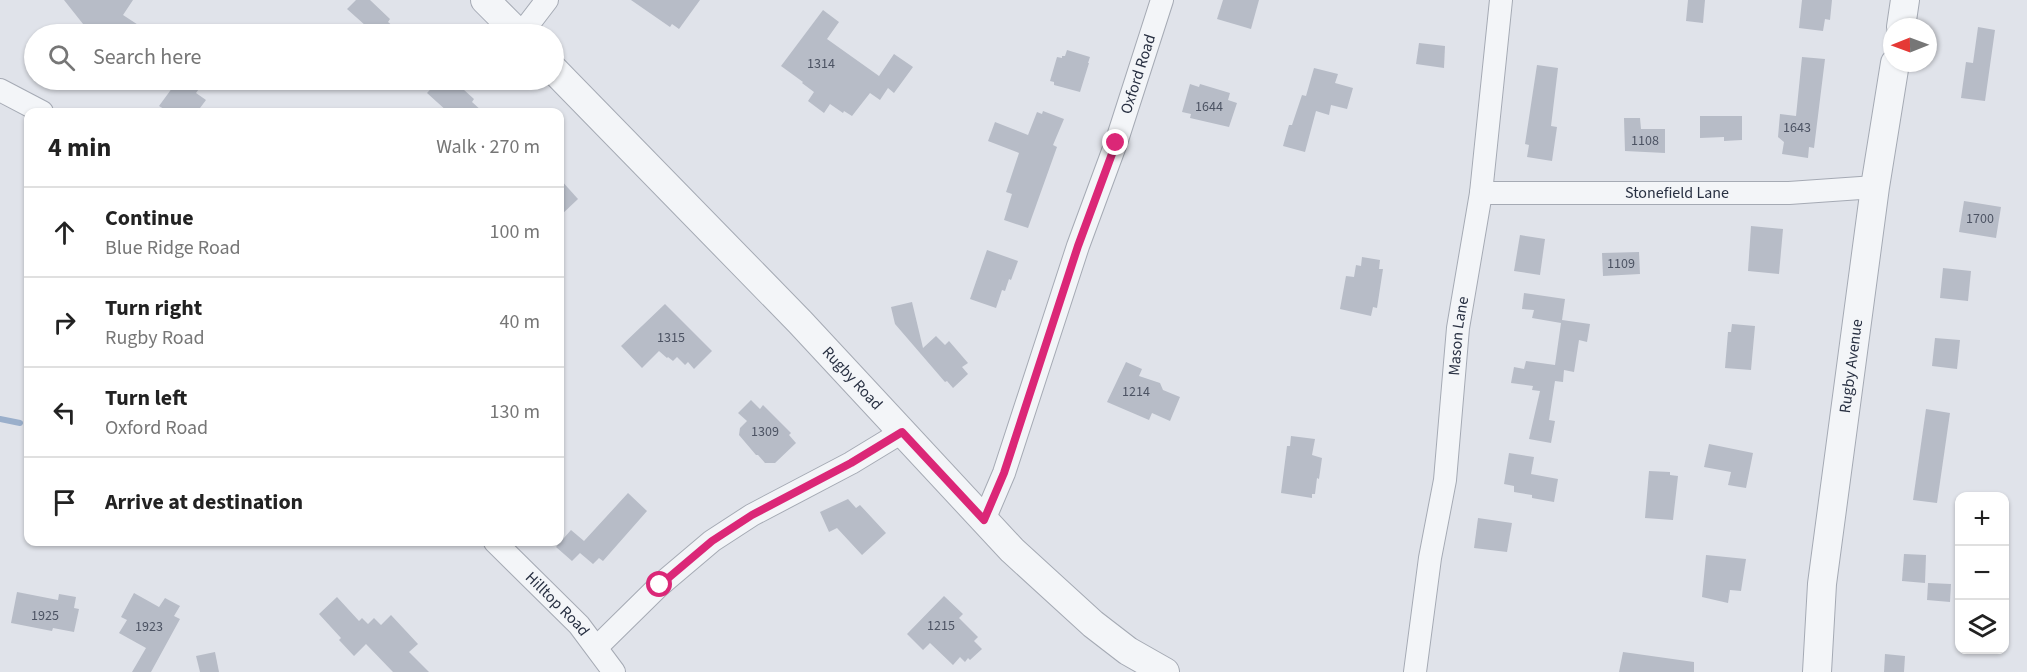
<!DOCTYPE html>
<meta charset="utf-8">
<style>
:root{--surface:#fff;--page:#f2f2f2;--text:#222;--muted:#767676;--line:#e0e0e0}
body{margin:0;font-family:"Source Sans 3",sans-serif;background:var(--page);color:var(--text)}
.controls{position:absolute;right:18px;bottom:18px;display:grid;overflow:hidden;border-radius:12px;box-shadow:0 2px 4px #0004}
.controls button{width:54px;height:54px;display:grid;place-items:center;padding:0;border:0;border-bottom:2px solid var(--line);background:var(--surface);color:var(--text);font:30px sans-serif}
.compass{position:absolute;left:1883px;top:18px;width:54px;height:54px;border-radius:50%;background:var(--surface);box-shadow:0 2px 4px #0004;rotate:269deg}
.stop{position:absolute;width:18px;height:18px;margin:-14px;border:4px solid #db2777;border-radius:50%;background:#fff}
.stop.end{background:#db2777;border-color:#fff;box-shadow:0 2px 6px #0008}
.list{margin:0;padding:0;list-style:none}
h2{display:flex;justify-content:space-between;align-items:center;height:78px;margin:0;padding:0 24px;font-size:26px}
h2 small{font-size:20px;font-weight:400;color:var(--muted)}
.list li{display:grid;grid-template-columns:39px 1fr auto;gap:18px;align-items:center;box-sizing:border-box;height:90px;padding:0 24px;border-top:2px solid var(--line)}
.list b{display:block;font-size:22px;white-space:nowrap}
.list p{margin:0;font-size:20px;white-space:nowrap;color:var(--muted)}
.list em{font-size:20px;font-style:normal;color:var(--muted)}
.icon{flex:none;width:33px;height:33px;fill:none;stroke:currentColor;stroke-width:2;stroke-linecap:round;stroke-linejoin:round}
.map{position:relative;flex:none;width:2027px;height:672px;overflow:hidden}
.search{position:absolute;background:var(--surface);box-shadow:0 2px 4px #0004;left:24px;top:24px;width:540px;height:66px;display:flex;align-items:center;gap:15px;box-sizing:border-box;padding:0 21px;border-radius:33px;color:var(--muted);font-size:22px}
.panel{position:absolute;background:var(--surface);box-shadow:0 2px 4px #0004;left:24px;top:108px;width:540px;height:438px;border-radius:12px}
.map>svg:first-child{display:block}
.lines{fill:none;stroke-linecap:round;stroke-linejoin:round}
.stream{stroke:#9aafcb;stroke-width:6}
.building{fill:#b7bcc7}
.minor-casing{stroke:#a5aab4;stroke-width:24}
.tertiary-casing{stroke:#a5aab4;stroke-width:30}
.minor{stroke:#f3f5f8;stroke-width:22}
.tertiary{stroke:#f3f5f8;stroke-width:28}
.route{stroke:#db2777;stroke-width:8}
.labels{text-anchor:middle;dominant-baseline:central;stroke-width:4.5;stroke-linejoin:round;paint-order:stroke}
.number-label{font-size:14px;fill:#4c5363}
.street-label{font-size:16px;fill:#283042;stroke:#f0f3f7}
</style>
<div class="map">
<svg width="2027" height="672" viewBox="0 0 2027 672">
<rect width="100%" height="100%" fill="#e0e3ea"/>
<g class="lines">
<path class="stream" d="M0 419 20 423"/>
</g>
<g class="building">
<path d="M64 0H133L123 15 152 34H91Z"/>
<path d="M356 0H370L390 19 388 22 402 34H375L347 9Z"/>
<path d="M631 0H700L679 29 672 24 670 27Z"/>
<path d="M1223 0H1259L1251 29 1217 19Z"/>
<path d="M1688 0H1705L1703 23 1686 21Z"/>
<path d="M1802 0H1832L1830 20 1825 19 1823 31 1799 28Z"/>
<path d="M823 10 839 22 827 39 879 76 894 54 913 67 894 93 888 88 880 100 870 93 852 116 844 111 843 113 830 104 824 113 808 101 814 92 802 83 803 82 781 66Z"/>
<path d="M1978 27 1995 30 1985 101 1961 98 1966 62 1973 63Z"/>
<path d="M1419 43 1445 46 1444 68 1416 64Z"/>
<path d="M1067 50 1090 57 1088 63H1089L1080 92 1054 85V82L1050 81 1057 57 1062 58V56H1065Z"/>
<path d="M1802 57 1825 59 1814 148 1809 147 1808 158 1782 154 1784 142 1778 137 1780 114 1796 116Z"/>
<path d="M1537 65 1558 68 1551 126 1557 127 1552 161 1527 157 1529 145 1525 144Z"/>
<path d="M1314 68 1338 74 1335 83 1353 88 1347 109 1331 105 1329 115 1316 111 1305 152 1283 146 1289 125H1292L1302 95 1306 96Z"/>
<path d="M178 80H205L196 93 206 100 197 112H169L159 106Z"/>
<path d="M439 80H453L474 99 472 102 483 112H448L427 93Z"/>
<path d="M1190 84 1199 87 1200 84 1230 93 1228 100 1237 103 1229 127 1190 118 1191 114 1182 112Z"/>
<path d="M1043 111 1064 119 1053 145 1057 147 1028 228 1004 220 1012 194 1006 192 1019 153 988 141 995 122 1028 135 1037 112 1042 114Z"/>
<path d="M1700 116H1742V140L1724 141V137L1700 138Z"/>
<path d="M1624 118H1640L1641 129H1665V153L1625 151Z"/>
<path d="M560 179 578 199 560 216Z"/>
<path d="M1964 201 2001 207 1996 238 1959 232Z"/>
<path d="M1751 226 1783 229 1779 274 1748 271Z"/>
<path d="M1520 235 1545 239 1540 275 1514 271Z"/>
<path d="M987 250 1018 261 1011 280 1009 279 1005 291 1002 290 996 308 970 299Z"/>
<path d="M1639 252 1640 274 1603 276 1602 253Z"/>
<path d="M1362 257 1380 260 1379 269H1383L1377 308 1373 307 1371 316 1340 309 1346 276 1354 277 1356 265 1361 266Z"/>
<path d="M1943 268 1971 271 1968 301 1940 298Z"/>
<path d="M1524 293 1565 299 1562 320 1590 324 1587 342 1579 340 1574 372 1564 370 1563 382 1555 381 1549 420 1555 421 1551 443 1529 439 1540 391 1532 390 1533 386 1511 383 1514 367 1524 369 1526 361 1555 365 1561 323 1532 318 1534 310 1522 309Z"/>
<path d="M912 302 923 348 936 336 945 345 949 341 968 363 962 367 968 374 953 388 947 381 945 382 895 324 891 307Z"/>
<path d="M665 304 712 351 694 369 688 362 685 365 677 357 673 361 668 357 667 358 659 351 642 368 621 346Z"/>
<path d="M1732 324 1755 326 1751 370 1725 368 1728 332H1731Z"/>
<path d="M1935 338 1960 340 1957 369 1932 366Z"/>
<path d="M1126 362 1142 369 1139 376 1160 383 1163 390 1180 397 1170 421 1152 413 1149 420 1107 402Z"/>
<path d="M751 400 760 409 763 405 791 433 789 435 796 443 775 463H765L758 455H756L739 435 740 428 747 421 738 413Z"/>
<path d="M1926 409 1950 413 1937 503 1913 500Z"/>
<path d="M1291 436 1315 439 1312 455 1322 458 1319 479 1317 478 1315 494H1312V498L1281 493 1287 446H1290Z"/>
<path d="M1709 444 1753 453 1746 488 1728 485 1731 472 1704 467Z"/>
<path d="M1509 453 1534 457 1531 474 1558 479 1554 502 1532 498V495L1514 492V486L1504 484Z"/>
<path d="M1649 471 1670 472V475L1678 476 1673 520 1645 518Z"/>
<path d="M628 493 647 511 603 561 599 558 593 564 580 553 572 561 556 547 571 530 584 541Z"/>
<path d="M848 499 856 508 860 505 886 533 862 555 837 528 829 532 820 512Z"/>
<path d="M1478 518 1512 523 1507 552 1474 548Z"/>
<path d="M1904 554 1926 555 1925 583 1902 581Z"/>
<path d="M1706 555 1746 559 1741 591 1730 590 1728 603 1702 597Z"/>
<path d="M1928 583 1951 584 1950 602 1927 600Z"/>
<path d="M17 592 58 600 59 594 76 597 74 608 79 609 74 632 53 628 52 631 11 623Z"/>
<path d="M134 593 159 607 165 598 180 606 174 616 180 619 151 672H132L146 648 119 633 127 620 121 617Z"/>
<path d="M944 596 963 614 959 618 978 637 974 641 982 649 970 660 968 658 965 662 960 657 953 665 930 643 923 650 907 634Z"/>
<path d="M337 597 359 621 362 618 368 624 374 618 381 625 391 615 418 644 409 652 429 672H393L366 644 354 656 339 640 341 638 319 614Z"/>
<path d="M215 652 219 672H200L196 656Z"/>
<path d="M1623 652 1694 662V672H1619Z"/>
<path d="M1885 654 1905 656 1904 672H1884Z"/>
</g>
<g class="lines">
<g class="minor-casing">
<g id="minor">
<path d="M521 34 547 0"/>
<path d="M0 90 42 112"/>
<path id="s1" d="M1481 193H1789L1875 187"/>
<path id="s2" d="M984 520 1004 473 1078 246 1116 143 1162 0"/>
<path id="s3" d="M495 542 579 625 614 672"/>
<path d="M597 647 660 585 712 541 752 515 851 463 902 432"/>
<path id="s4" d="M1415 672 1430 558 1445 480 1458 328 1481 193 1501 0"/>
</g>
</g>
<g class="tertiary-casing">
<g id="tertiary">
<path d="M485 0 519 34"/>
<path d="M1901 27 1905 0"/>
<path id="s5" d="M554 70 800 322 1012 550 1093 624 1128 651 1165 672"/>
<path id="s6" d="M1817 672 1822 584 1875 187 1895 63"/>
</g>
</g>
<use href="#minor" class="minor"/>
<use href="#tertiary" class="tertiary"/>
</g>
<g class="lines">
<path class="route" d="M660 585 712 541 752 515 851 463 902 432 984 520 1004 473 1078 246 1116 143"/>
</g>
<g class="labels">
<g class="number-label">
<text x="821" y="64">1314</text>
<text x="1209" y="107">1644</text>
<text x="1797" y="128">1643</text>
<text x="1645" y="141">1108</text>
<text x="1980" y="219">1700</text>
<text x="1621" y="264">1109</text>
<text x="671" y="338">1315</text>
<text x="1136" y="392">1214</text>
<text x="765" y="432">1309</text>
<text x="45" y="616">1925</text>
<text x="941" y="626">1215</text>
<text x="149" y="627">1923</text>
</g>
<g class="street-label">
<text stroke="none"><textPath href="#s2" startOffset="472">Oxford Road</textPath></text>
<text stroke="none"><textPath href="#s1" startOffset="196">Stonefield Lane</textPath></text>
<text stroke="none"><textPath href="#s4" startOffset="339">Mason Lane</textPath></text>
<text stroke="none"><textPath href="#s6" startOffset="308">Rugby Avenue</textPath></text>
<text stroke="none"><textPath href="#s5" startOffset="429">Rugby Road</textPath></text>
<text stroke="none"><textPath href="#s3" startOffset="88">Hilltop Road</textPath></text>
</g>
</g>
</svg>
<div class="controls">
<button>+</button>
<button>−</button>
<button><svg class="icon" aria-label="layers" viewBox="0 0 24 24"><path d="M12 4l9 5-9 5-9-5zM3 14l9 5 9-5"/></svg></button>
</div>
<svg class="compass" viewBox="-18 -18 36 36"><path d="M0-13l5 13h-10z" fill="#e53935"/><path d="M0 13l5-13h-10z" fill="#767676"/></svg>
<div class="stop" style="left:660px;top:585px"></div>
<div class="stop end" style="left:1116px;top:143px"></div>
<div class="search"><svg class="icon" aria-label="search" viewBox="0 0 24 24"><circle cx="10" cy="10" r="6"/><path d="M15 15l6 6"/></svg>Search here</div>
<section class="panel">
<h2>4 min<small>Walk · 270 m</small></h2>
<ul class="list">
<li><svg class="icon" aria-label="ahead" viewBox="0 0 24 24"><path d="M12 20V5M6 11l6-6 6 6"/></svg><div><b>Continue</b><p>Blue Ridge Road</p></div><em>100 m</em></li>
<li><svg class="icon" aria-label="right" viewBox="0 0 24 24"><path d="M7 20v-9h11M14 6l5 5-5 5"/></svg><div><b>Turn right</b><p>Rugby Road</p></div><em>40 m</em></li>
<li><svg class="icon" aria-label="left" viewBox="0 0 24 24"><path d="M17 20v-9H6M10 6l-5 5 5 5"/></svg><div><b>Turn left</b><p>Oxford Road</p></div><em>130 m</em></li>
<li><svg class="icon" aria-label="arrive" viewBox="0 0 24 24"><path d="M6 21V4h12l-3 4 3 4H6"/></svg><div><b>Arrive at destination</b></div></li>
</ul>
</section>
</div>
